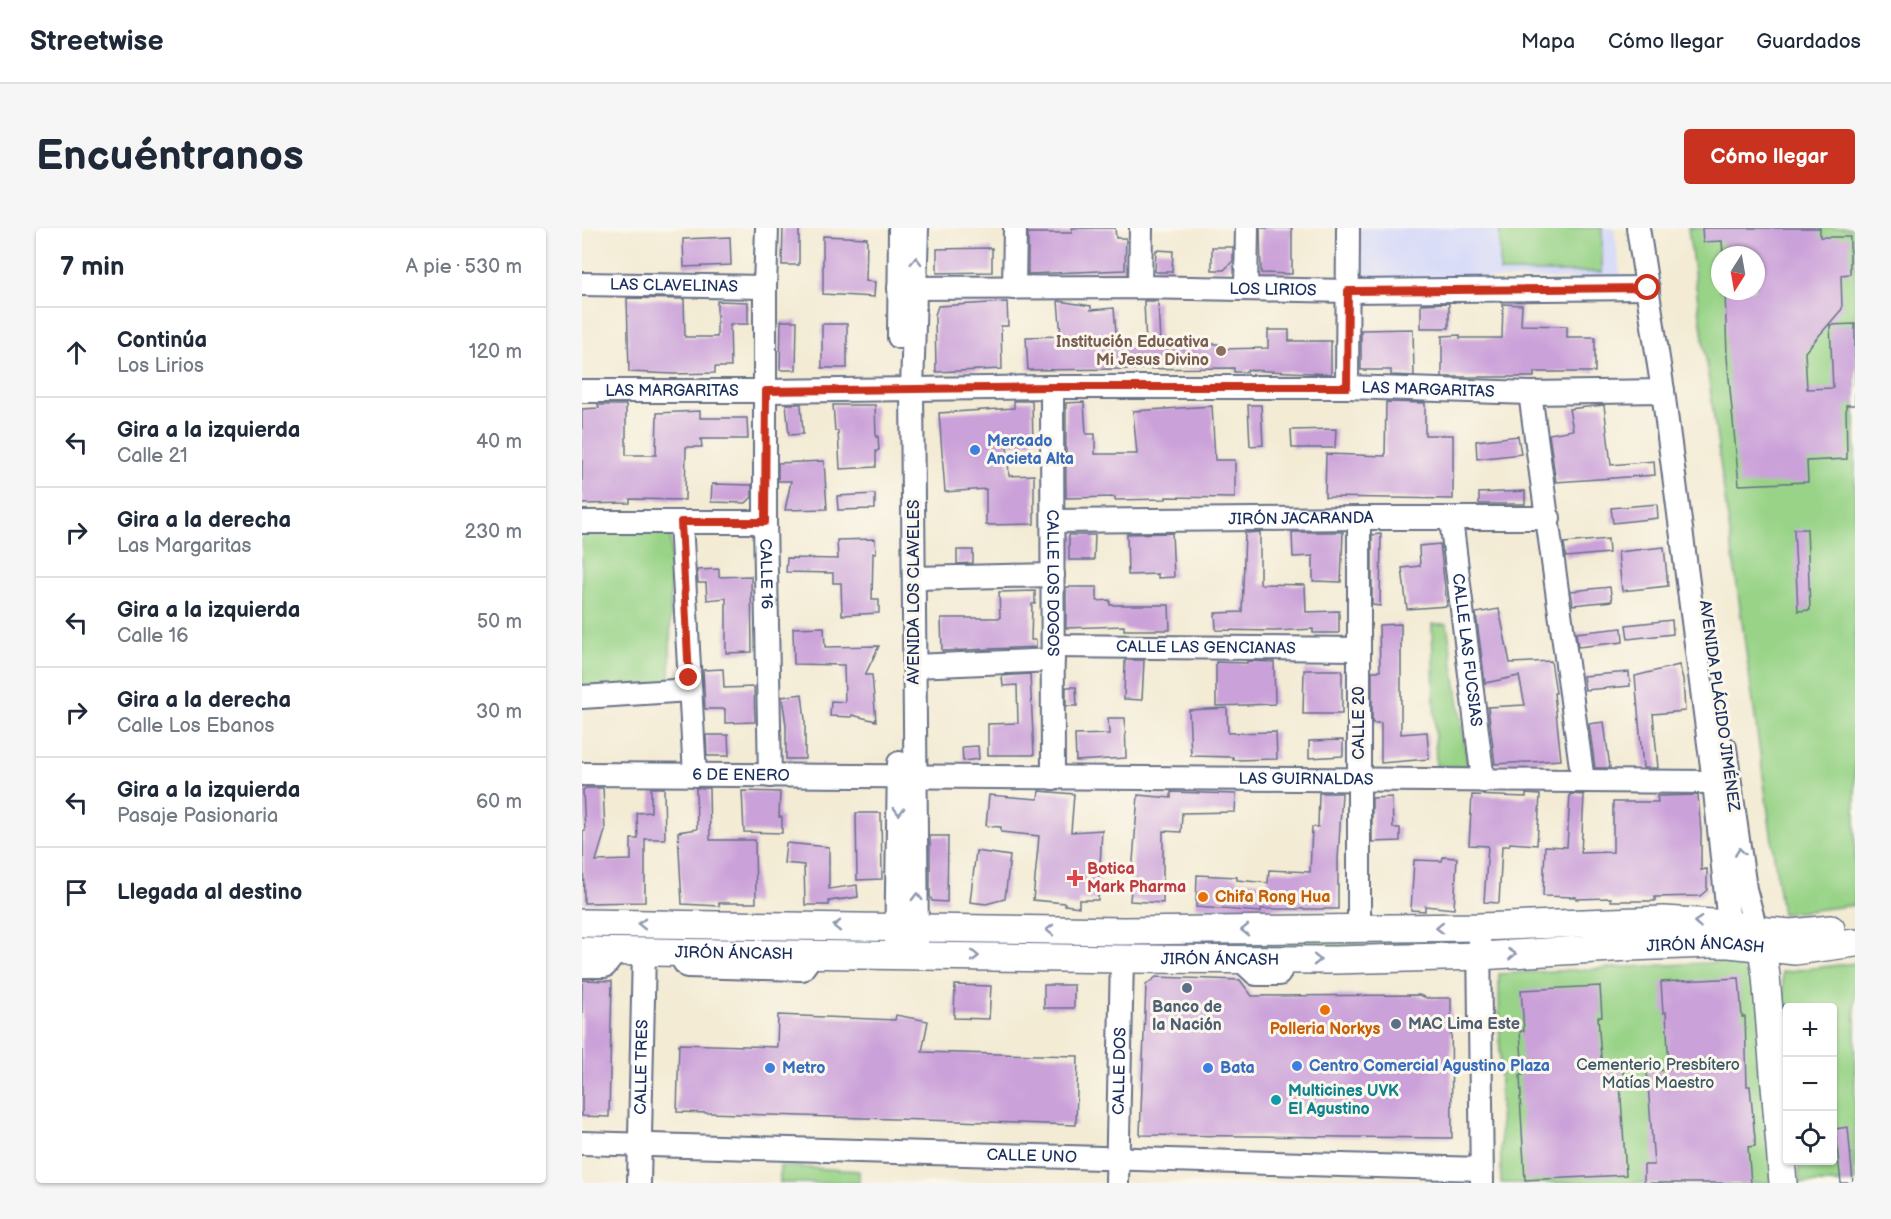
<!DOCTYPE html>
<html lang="es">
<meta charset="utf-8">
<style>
:root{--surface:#fff;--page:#f6f6f7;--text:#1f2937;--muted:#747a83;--line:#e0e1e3;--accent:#c8321e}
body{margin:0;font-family:"Balsamiq Sans",sans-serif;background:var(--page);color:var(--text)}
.controls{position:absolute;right:18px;bottom:18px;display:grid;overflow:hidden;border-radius:6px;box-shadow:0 2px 4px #0004}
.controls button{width:54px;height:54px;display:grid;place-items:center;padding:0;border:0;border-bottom:2px solid var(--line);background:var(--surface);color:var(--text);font:30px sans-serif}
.compass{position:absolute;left:1129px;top:18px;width:54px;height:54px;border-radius:50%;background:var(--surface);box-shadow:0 2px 4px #0004;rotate:191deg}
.stop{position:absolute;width:18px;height:18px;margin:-14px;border:4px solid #c8321e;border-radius:50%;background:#fff}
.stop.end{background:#c8321e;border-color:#fff;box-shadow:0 2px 6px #0008}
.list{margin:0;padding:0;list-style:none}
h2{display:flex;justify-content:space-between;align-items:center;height:78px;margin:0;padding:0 24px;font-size:26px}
h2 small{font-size:20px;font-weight:400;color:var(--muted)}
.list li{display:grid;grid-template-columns:39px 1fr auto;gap:18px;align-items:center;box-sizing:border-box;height:90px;padding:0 24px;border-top:2px solid var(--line)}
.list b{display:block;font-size:22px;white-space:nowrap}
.list p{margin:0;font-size:20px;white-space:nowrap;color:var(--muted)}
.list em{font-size:20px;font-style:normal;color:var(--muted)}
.icon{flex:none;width:33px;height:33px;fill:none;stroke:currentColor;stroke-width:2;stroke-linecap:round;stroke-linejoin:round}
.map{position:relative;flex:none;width:1273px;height:955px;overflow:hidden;border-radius:6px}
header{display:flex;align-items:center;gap:36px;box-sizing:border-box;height:84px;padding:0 30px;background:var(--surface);border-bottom:2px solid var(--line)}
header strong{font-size:28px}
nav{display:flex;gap:33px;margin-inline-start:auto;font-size:21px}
.intro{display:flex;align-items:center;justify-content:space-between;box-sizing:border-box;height:144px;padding:0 36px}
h1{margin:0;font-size:42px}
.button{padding:15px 27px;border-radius:6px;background:var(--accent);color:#fff;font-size:21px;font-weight:700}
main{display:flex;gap:36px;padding:0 36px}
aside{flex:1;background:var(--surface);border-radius:6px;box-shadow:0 2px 4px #0004}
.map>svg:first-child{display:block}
.built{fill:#d4d8f9}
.green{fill:#98d387;stroke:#5a8172;stroke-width:1.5;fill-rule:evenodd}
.building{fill:#cba1d9}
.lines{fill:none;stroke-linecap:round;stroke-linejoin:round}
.minor-casing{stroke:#677187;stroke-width:26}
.major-casing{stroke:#677187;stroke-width:30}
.minor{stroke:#fff;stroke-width:22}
.major{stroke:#fff;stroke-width:27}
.oneway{stroke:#8d97ae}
.route{stroke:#c8321e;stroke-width:8}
.education-dot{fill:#8d6e63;stroke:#fbf7ec;stroke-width:2}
.shop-dot{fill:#3f7fe0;stroke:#fbf7ec;stroke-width:2}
.health-dot{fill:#e0444e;stroke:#fbf7ec;stroke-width:2}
.food-dot{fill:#e8710a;stroke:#fbf7ec;stroke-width:2}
.service-dot{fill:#5c6f8a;stroke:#fbf7ec;stroke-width:2}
.culture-dot{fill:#0f9aa8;stroke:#fbf7ec;stroke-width:2}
.labels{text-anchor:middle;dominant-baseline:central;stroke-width:6;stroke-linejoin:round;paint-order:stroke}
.street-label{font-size:16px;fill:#1b2f5e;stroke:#fbf7ec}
.education-label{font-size:16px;font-weight:bold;fill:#785e54;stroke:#fbf7ec;text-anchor:end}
.shop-label{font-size:16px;font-weight:bold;fill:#366cbe;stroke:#fbf7ec;text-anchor:start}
.health-label{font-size:16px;font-weight:bold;fill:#be3a42;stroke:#fbf7ec;text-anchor:start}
.food-label{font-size:16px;font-weight:bold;fill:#c56008;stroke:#fbf7ec;text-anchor:start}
.service-label{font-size:16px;font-weight:bold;fill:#4e5e75;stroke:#fbf7ec}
.park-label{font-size:16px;fill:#3a5868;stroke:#fbf7ec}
.culture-label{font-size:16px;font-weight:bold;fill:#0d838f;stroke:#fbf7ec;text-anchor:start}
</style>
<header>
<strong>Streetwise</strong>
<nav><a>Mapa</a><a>Cómo llegar</a><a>Guardados</a></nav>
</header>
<div class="intro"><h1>Encuéntranos</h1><a class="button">Cómo llegar</a></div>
<main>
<aside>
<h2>7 min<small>A pie · 530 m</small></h2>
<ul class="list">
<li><svg class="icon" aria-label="ahead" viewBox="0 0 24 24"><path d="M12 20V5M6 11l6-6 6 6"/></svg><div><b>Continúa</b><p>Los Lirios</p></div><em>120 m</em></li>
<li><svg class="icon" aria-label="left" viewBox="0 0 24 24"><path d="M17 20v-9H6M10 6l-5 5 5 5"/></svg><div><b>Gira a la izquierda</b><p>Calle 21</p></div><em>40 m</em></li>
<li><svg class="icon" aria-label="right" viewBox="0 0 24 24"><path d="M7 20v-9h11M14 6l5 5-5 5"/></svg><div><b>Gira a la derecha</b><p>Las Margaritas</p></div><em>230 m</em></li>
<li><svg class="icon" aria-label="left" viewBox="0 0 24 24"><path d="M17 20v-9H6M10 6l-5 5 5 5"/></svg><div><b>Gira a la izquierda</b><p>Calle 16</p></div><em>50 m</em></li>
<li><svg class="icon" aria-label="right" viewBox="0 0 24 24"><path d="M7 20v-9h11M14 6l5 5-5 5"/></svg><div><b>Gira a la derecha</b><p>Calle Los Ebanos</p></div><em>30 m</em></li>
<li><svg class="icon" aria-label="left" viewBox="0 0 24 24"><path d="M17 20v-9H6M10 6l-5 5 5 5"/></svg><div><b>Gira a la izquierda</b><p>Pasaje Pasionaria</p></div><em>60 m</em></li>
<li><svg class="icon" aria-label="arrive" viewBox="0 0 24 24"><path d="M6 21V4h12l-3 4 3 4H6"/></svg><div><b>Llegada al destino</b></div></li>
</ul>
</aside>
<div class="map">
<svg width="1273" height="955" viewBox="0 0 1273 955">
<rect width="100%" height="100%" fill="#fbf7ec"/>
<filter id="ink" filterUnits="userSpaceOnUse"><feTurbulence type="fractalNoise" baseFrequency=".0167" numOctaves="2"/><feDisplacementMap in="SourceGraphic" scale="12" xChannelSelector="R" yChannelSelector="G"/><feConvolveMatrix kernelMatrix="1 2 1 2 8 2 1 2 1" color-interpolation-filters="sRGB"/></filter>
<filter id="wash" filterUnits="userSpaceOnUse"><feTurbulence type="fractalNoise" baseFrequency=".008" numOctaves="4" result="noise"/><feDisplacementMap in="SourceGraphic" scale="24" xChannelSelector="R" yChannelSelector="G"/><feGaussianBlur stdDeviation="1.35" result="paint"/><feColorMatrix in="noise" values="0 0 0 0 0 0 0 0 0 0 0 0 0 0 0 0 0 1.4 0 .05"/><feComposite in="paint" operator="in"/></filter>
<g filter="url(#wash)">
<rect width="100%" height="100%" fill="#f3ebd4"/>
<path class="built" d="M769 0H1032L1039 51 768 50Z"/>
<g class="green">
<rect x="918" y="0" width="102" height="44"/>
<path d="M1106 0H1273V677L1200 686ZM1138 27H1174V63H1138Z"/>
<path d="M89 301 88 460H0V302Z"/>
<path d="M850 396H865L886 539 854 538Z"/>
<path d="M362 705 873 709 871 723 364 718Z"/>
<path d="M1178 732 1193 955H919L917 746Z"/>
<path d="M1273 735V955H1218L1216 933 1250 932V780H1206L1205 814 1200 744Z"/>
<path d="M198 938 277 943V955H198Z"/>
</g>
<g id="blocks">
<g class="building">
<path d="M201 0H217V37H200Z"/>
<path d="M490 0H533L534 10H544L543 42 446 46V5H490Z"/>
<path d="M678 0H710V46L679 45Z"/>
<path d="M1120 0H1238V9H1268V46L1259 47 1260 81 1223 124 1225 161 1251 160 1248 97 1273 96V177H1264L1265 231 1225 233 1226 254 1157 257 1145 129 1143 63H1174V27H1141L1140 13 1121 14Z"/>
<path d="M241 8 285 10 284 53 293 54 292 69 241 66Z"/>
<path d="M148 9 149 37 102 39 101 11Z"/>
<path d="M630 19H651V33L642 42H630Z"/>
<path d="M410 20V44L355 45V21Z"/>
<path d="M574 22 591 23 590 44H573Z"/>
<path d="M45 70 102 71 103 109H135V73L166 74V96H148L149 139H133V145L92 146 47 144Z"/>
<path d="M476 73 509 78V82L532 80 535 117H564L562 73H576L578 116H636V121L686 120V102H707V113H749V146L665 142V144H652V140L446 142 444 109 479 108Z"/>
<path d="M425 74 426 98H419L420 141 354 144 353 87 356 78Z"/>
<path d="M867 75V100H839V76Z"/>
<path d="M921 76 940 77 939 97 985 98V109H1013V144H952V149H860V108L878 107V110H920Z"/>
<path d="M199 93H215L214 142H198Z"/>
<rect x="240" y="96" width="25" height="44"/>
<path d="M831 101 832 148 809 147V142H779V102Z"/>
<path d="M432 173H450L451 215 425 216 427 248 452 247V296L404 297V261L363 264 357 185 432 180Z"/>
<path d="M502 174 504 206H513V226H555L551 183 630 178 633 232H653V270L584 269V271L533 272V269L484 270V175Z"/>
<path d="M804 174 843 175V207H871V271L743 269 744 226 803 228Z"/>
<path d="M204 176H219L221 206 207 207Z"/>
<path d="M16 177H44V227H74L75 185 118 183V190H165L166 211H119L120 219H104L103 272 48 271V275L0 276V181L17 180Z"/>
<path d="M251 177H293L294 209 296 208 297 222 294 223V239L258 241 256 203H253Z"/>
<path d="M666 177H679L681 217 668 218Z"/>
<path d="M1022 177 1029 237 1072 233 1073 247 974 254 967 206 991 202 987 181Z"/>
<path d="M754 201 753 220H710L709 202Z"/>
<path d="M936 208 939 226 895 231 894 213Z"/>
<path d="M242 233 245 281 203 282 209 253H196V235Z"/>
<path d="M130 256 170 257V269L164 275 129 274Z"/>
<path d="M943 263V276H897V265Z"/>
<path d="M293 266V281L256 282 255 268Z"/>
<path d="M1075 276 1076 290 1031 295 1029 280Z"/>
<path d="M1212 301H1225L1228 382 1216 383Z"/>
<path d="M678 304V356L723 357 724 384 757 383V405H731V401L693 403 634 402 633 385 660 384 663 305Z"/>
<path d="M710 304H761L759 354 731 353V328L711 329Z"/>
<path d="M590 305 592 349 576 350V346L546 347 545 306Z"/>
<path d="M799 306 798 378 790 377V307Z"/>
<path d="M487 307H513L512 332H487Z"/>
<path d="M293 311 294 325H291L290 371H297V385L260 387 259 355H251V345L204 344 205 330 256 331 255 312Z"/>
<path d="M1026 311 1027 325 984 329 982 315Z"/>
<path d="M858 316 865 378 825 381 820 340 838 338 837 318Z"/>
<path d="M1082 319 1086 358 1040 363 1036 324Z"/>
<path d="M375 322H391V335L375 336Z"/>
<path d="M137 341V349L169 348 170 424 144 425V370L125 372 124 355H116L115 342Z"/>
<path d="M484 359H515V373L528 372V377H587L588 402H542V398L484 400Z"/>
<path d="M1028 359 1030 373 991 377 989 363Z"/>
<path d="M453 363V376H450L449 412H454V419L360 423 359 390H418L417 364Z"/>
<path d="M917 381 928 435 969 433 974 465H972L979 532 913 536 906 479 943 477 937 448 903 455 894 385Z"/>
<path d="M1090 392 1091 406 1046 411 1044 397Z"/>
<path d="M819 396V506L845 504 847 531 799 535V495H790V443H798L797 397Z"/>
<path d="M242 399 243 419 297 418 283 447H290L294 493 270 487V489L248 488 249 473 263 474 262 437 212 436 211 400Z"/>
<path d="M1040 400 1041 414 996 419 994 405Z"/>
<path d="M543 432H562L560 472 542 471Z"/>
<path d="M665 433 692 434 693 476 634 478V434L665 435Z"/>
<path d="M1097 437 1101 451 1103 483 1071 486 1076 540H1061L1053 448Z"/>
<path d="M141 441 142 460 172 459 173 494 143 495V481H123L121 442Z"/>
<path d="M722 442H760V486H721Z"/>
<path d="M1047 444 1048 458 1003 462 1001 448Z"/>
<path d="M448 446 452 527H406V496L436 495 435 457 421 458 420 448Z"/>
<path d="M484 459H494L495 478H484Z"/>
<path d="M220 466 223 492V531H204V497L200 469Z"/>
<path d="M645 480 646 505 694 504 695 531 651 532V529L609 528 607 482Z"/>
<path d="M526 490H543L544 530 494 533 493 507 527 506Z"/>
<path d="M1022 494 1028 540H1013L1007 496Z"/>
<path d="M124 507H146L147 528H125Z"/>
<path d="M761 512V528L727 530V513Z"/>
<path d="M396 518 397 531 381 533 380 519Z"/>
<path d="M4 560H21L23 603 14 633 49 632V611H56L55 585 69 584V560H82L83 611H63V674L2 675 1 603H3L1 562Z"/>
<path d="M114 560H127L128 612H173L174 675H137V678L100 676 96 604 115 601Z"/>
<path d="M160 563 198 564 197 589H200V605L162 604Z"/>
<path d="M457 563 492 566 489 604 520 602 516 672H497V679L483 677V675L451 672 457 608 419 604V599L404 598 407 567 456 571Z"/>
<path d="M589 564 654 566 653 584 600 585 599 604 581 603V675L548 673 556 567 589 570Z"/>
<path d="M737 565H760L756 631V681H679V684L614 679 615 647 655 649V652L686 655 687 642 728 644 730 599H736Z"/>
<path d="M944 566 958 567 955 617 928 615 927 618H920L917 675 902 674 906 618 887 617 890 567 944 569Z"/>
<path d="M988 566 1002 567 999 625 1031 624V574H1076L1075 568 1116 567 1119 605V642L1125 641V662L1118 668 1073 669V673H1029V670L994 671V669L961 668 963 618 985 619Z"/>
<path d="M810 569 811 600H818V613L790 614V570Z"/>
<path d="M274 585H299L300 651 275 652Z"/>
<path d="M348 608H366L365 674 350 673 348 668Z"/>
<path d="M204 615 247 619V661L275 657 276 669 247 673V677H223L222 637 202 635Z"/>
<path d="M394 623 428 628 423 671 404 676 388 674Z"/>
<path d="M861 629 875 630 872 681 843 678V683L829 682 832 632 860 633Z"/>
<path d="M574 749 658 752 670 768 837 767 845 770H869L870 910 558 907 564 757Z"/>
<path d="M1157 750 1160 789H1163L1165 858H1168L1173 911V918L1166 919 1169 955H1062V937H1072L1065 843 1087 842 1084 784 1081 785 1079 754Z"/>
<path d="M0 752 30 753 27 889 0 888Z"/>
<path d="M373 757 409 758 407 791 372 790Z"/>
<rect x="462" y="757" width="30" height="23"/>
<path d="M1018 758 1020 789H1016L1020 843 1041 842 1042 855H1038L1044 947 943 952 938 869H939L938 847H941L938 803H942L939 762Z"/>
<path d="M196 787 313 792 314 787 346 793 340 824 496 828 494 897 95 884 97 816 195 819Z"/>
<path d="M1266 899 1271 955H1259L1253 901Z"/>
</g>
</g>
</g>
<g filter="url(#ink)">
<use href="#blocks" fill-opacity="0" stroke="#677187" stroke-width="1.5"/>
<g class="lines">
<g class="minor-casing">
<g id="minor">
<path id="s1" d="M185 0 183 59V294L188 548"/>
<path d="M1056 0 1081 163 1132 554 1147 696 1154 711"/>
<path id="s2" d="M0 56 183 59"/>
<path d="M558 59 559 0"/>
<path id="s3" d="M317 60 558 59 766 63 1066 60"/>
<path d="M432 60 433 0"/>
<path d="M664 61 665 0"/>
<path d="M317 109 318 0"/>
<path id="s4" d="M470 159 471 550"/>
<path d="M765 159 766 0"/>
<path id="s5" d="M0 163H184L470 159H765L948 165 1081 163"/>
<path d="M948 165 1001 553"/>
<path id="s6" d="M869 291 901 553"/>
<path id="s7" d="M471 293 777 290H967"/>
<path d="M0 294H183"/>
<path d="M99 294 113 547"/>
<path d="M332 350 471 347"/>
<path id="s8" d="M471 418 777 421"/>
<path d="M332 438 471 432"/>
<path d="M0 469 108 462"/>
<path d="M1143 520 1163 661 1174 702"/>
<path id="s9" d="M0 546 1132 554"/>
<path d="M777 701V290"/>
<path d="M897 711 900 955"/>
<path d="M335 717 330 161 335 0"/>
<path d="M314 727 317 535"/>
<path d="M659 732 674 746H697L703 732"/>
<path d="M102 734 105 738 220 741 232 725"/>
<path d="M0 738H23L35 723"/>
<path id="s10" d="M0 915 899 941"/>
<path id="s11" d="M57 955 62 723"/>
<path id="s12" d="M535 955 540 731"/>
</g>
</g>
<g class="major-casing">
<g id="major">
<path d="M0 695 541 703 897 699 1082 692 1147 696 1174 702 1209 705 1249 701"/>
<path d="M1175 706 1180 720 1184 748 1201 955"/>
<path id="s13" d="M0 723 540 731 753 732 897 728 1047 719 1127 716H1147L1213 723 1273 715"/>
</g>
</g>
<use href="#minor" class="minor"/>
<use href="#major" class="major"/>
</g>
<defs><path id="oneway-chevron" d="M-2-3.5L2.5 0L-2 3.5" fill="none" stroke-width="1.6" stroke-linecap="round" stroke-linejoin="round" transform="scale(1.5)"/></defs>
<g class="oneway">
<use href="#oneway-chevron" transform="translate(334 33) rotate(-89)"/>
<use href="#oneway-chevron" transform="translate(317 583) rotate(91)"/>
<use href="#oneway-chevron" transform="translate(1158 624) rotate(-98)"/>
<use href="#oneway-chevron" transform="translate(335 669) rotate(-91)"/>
<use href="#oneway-chevron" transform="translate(1116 694) rotate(-176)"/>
<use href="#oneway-chevron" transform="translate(60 696) rotate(-179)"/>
<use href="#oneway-chevron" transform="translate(255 698) rotate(-179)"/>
<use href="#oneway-chevron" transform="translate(858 700) rotate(179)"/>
<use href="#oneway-chevron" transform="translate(468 702) rotate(-179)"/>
<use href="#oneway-chevron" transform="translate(663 702) rotate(179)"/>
<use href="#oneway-chevron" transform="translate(930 726) rotate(-4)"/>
<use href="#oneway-chevron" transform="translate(393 728) rotate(1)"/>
<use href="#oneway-chevron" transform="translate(735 732) rotate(1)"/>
</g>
</g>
<g class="lines" filter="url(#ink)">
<path class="route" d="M107 450 99 294H183L184 163 470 159H765L766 63 1066 60"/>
</g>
<circle class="education-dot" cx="639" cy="123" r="6"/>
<g class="shop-dot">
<circle cx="393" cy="222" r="6"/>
<circle cx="715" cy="838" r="6"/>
<circle cx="188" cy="840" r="6"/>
<circle cx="626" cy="840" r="6"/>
</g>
<path class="health-dot" d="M490 641h6v6h6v6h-6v6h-6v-6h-6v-6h6z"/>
<g class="food-dot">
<circle cx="621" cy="669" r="6"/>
<circle cx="743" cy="782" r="6"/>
</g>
<g class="service-dot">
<circle cx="605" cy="760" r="6"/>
<circle cx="814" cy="796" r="6"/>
</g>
<circle class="culture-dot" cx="694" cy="872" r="6"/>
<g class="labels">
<g class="street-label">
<text stroke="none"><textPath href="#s2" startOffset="92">LAS CLAVELINAS</textPath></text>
<text stroke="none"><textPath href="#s3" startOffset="374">LOS LIRIOS</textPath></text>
<text stroke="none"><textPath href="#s5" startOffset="846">LAS MARGARITAS</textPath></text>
<text stroke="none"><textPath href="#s5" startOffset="90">LAS MARGARITAS</textPath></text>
<text stroke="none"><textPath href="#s7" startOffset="248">JIRÓN JACARANDA</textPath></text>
<text stroke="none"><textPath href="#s1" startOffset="346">CALLE 16</textPath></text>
<text stroke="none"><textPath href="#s4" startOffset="196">CALLE LOS DOGOS</textPath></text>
<text transform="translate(332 364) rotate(-90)">AVENIDA LOS CLAVELES</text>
<text stroke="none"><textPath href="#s8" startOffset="153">CALLE LAS GENCIANAS</textPath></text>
<text stroke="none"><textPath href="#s6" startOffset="132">CALLE LAS FUCSIAS</textPath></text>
<text transform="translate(1137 478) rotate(82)">AVENIDA PLÁCIDO JIMÉNEZ</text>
<text transform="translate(777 495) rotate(-90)">CALLE 20</text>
<text stroke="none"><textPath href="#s9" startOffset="159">6 DE ENERO</textPath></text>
<text stroke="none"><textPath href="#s9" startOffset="724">LAS GUIRNALDAS</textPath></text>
<text stroke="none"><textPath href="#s13" startOffset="1124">JIRÓN ÁNCASH</textPath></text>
<text stroke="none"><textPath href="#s13" startOffset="152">JIRÓN ÁNCASH</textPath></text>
<text stroke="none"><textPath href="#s13" startOffset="638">JIRÓN ÁNCASH</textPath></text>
<text stroke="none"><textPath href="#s11" startOffset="116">CALLE TRES</textPath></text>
<text stroke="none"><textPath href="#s12" startOffset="112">CALLE DOS</textPath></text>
<text stroke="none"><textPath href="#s10" startOffset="450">CALLE UNO</textPath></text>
</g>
<g class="education-label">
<text x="627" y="114">Institución Educativa<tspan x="627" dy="18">Mi Jesus Divino</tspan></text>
</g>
<g class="shop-label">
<text x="405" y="213">Mercado<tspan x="405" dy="18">Ancieta Alta</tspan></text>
<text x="727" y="838">Centro Comercial Agustino Plaza</text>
<text x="200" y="840">Metro</text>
<text x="638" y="840">Bata</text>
</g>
<g class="health-label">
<text x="505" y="641">Botica<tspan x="505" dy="18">Mark Pharma</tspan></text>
</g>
<g class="food-label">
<text x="633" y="669">Chifa Rong Hua</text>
<text x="743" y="801" text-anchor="middle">Polleria Norkys</text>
</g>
<g class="service-label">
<text x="605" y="779">Banco de<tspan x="605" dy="18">la Nación</tspan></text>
<text x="826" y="796" text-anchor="start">MAC Lima Este</text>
</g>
<g class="park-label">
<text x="1076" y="837">Cementerio Presbítero<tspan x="1076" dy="18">Matías Maestro</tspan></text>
</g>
<g class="culture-label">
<text x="706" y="863">Multicines UVK<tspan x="706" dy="18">El Agustino</tspan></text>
</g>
</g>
</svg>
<div class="controls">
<button>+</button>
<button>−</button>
<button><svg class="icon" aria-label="locate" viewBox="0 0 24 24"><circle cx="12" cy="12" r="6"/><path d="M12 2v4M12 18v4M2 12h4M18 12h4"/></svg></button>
</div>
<svg class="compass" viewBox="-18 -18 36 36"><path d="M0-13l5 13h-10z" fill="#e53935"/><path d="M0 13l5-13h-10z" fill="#747a83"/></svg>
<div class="stop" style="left:1066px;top:60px"></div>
<div class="stop end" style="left:107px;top:450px"></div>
</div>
</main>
